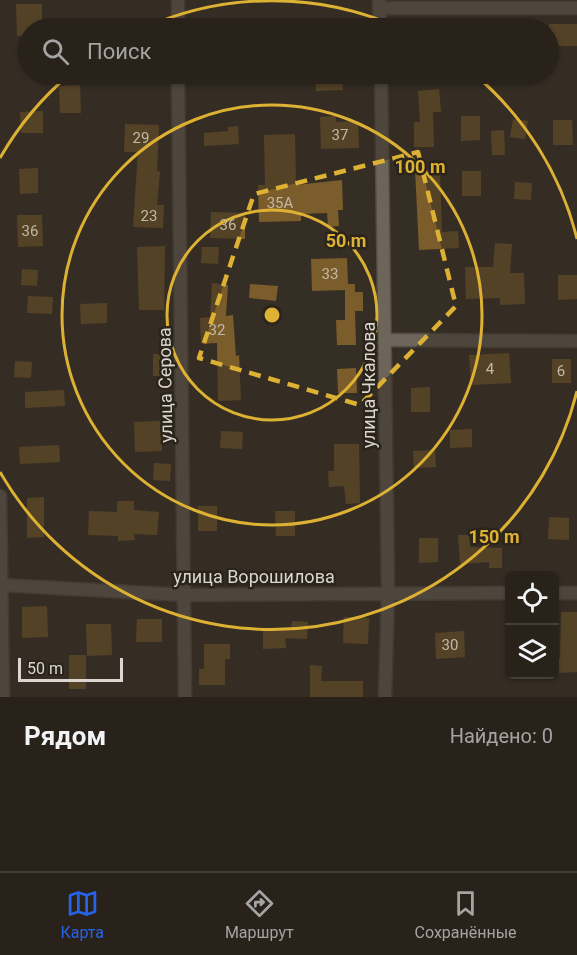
<!DOCTYPE html>
<html lang="ru">
<meta charset="utf-8">
<style>
:root{--surface:#28221b;--page:#302a24;--text:#f1f3f6;--muted:#a5a4a3;--line:#443f3a;--accent:#2563eb}
body{margin:0;font-family:Roboto,sans-serif;background:var(--page);color:var(--text)}
.controls{position:absolute;right:18px;bottom:18px;display:grid;overflow:hidden;border-radius:9px;box-shadow:0 2px 4px #0004}
.controls button{width:54px;height:54px;display:grid;place-items:center;padding:0;border:0;border-bottom:2px solid var(--line);background:var(--surface);color:var(--text);font:30px sans-serif}
.scale{position:absolute;left:18px;bottom:15px;width:105px;box-sizing:border-box;padding-left:6px;border:3px solid #dbd6d0;border-top:0;font-size:16px;line-height:21px;white-space:nowrap;color:#dbd6d0;-webkit-text-stroke:4px #2b241a;paint-order:stroke}
.list{margin:0;padding:0;list-style:none}
h2{display:flex;justify-content:space-between;align-items:center;height:78px;margin:0;padding:0 24px;font-size:26px}
h2 small{font-size:20px;font-weight:400;color:var(--muted)}
.icon{flex:none;width:33px;height:33px;fill:none;stroke:currentColor;stroke-width:2;stroke-linecap:round;stroke-linejoin:round}
.map{position:relative;flex:none;width:577px;height:697px;overflow:hidden}
.search{position:absolute;background:var(--surface);box-shadow:0 2px 4px #0004;left:18px;right:18px;top:18px;height:66px;display:flex;align-items:center;gap:15px;box-sizing:border-box;padding:0 21px;border-radius:33px;color:var(--muted);font-size:22px}
.sheet{height:174px;background:var(--surface)}
nav{display:flex;justify-content:space-around;align-items:center;box-sizing:border-box;height:84px;border-top:2px solid var(--line);background:var(--surface);font-size:16px;color:var(--muted)}
nav a{display:grid;justify-items:center;gap:3px}
nav .on{color:var(--accent)}
.map>svg:first-child{display:block}
.building{fill:#7b5c2b}
.lines{fill:none;stroke-linecap:round;stroke-linejoin:round}
.minor-casing{stroke:#524c43;stroke-width:15}
.minor{stroke:#6d6559;stroke-width:12}
.marked{fill:none;stroke:#ddb133;stroke-width:4.5;stroke-dasharray:12 8;stroke-linejoin:round}
.ring{fill:none;stroke:#ddb133;stroke-width:3}
.labels{text-anchor:middle;dominant-baseline:central;stroke-width:5;stroke-linejoin:round;paint-order:stroke}
.number-label{font-size:15px;fill:#c3b8a7}
.street-label{font-size:18px;fill:#dbd6d0;stroke:#2b241a}
.centre{fill:#ddb133;stroke:#2b241a;stroke-width:3}
.ring-label{font-size:18px;text-anchor:middle;font-weight:bold;fill:#ddb133;stroke:#2b241a;stroke-width:5;stroke-linejoin:round;paint-order:stroke}
</style>
<div class="map">
<svg width="577" height="697" viewBox="0 0 577 697">
<rect width="100%" height="100%" fill="#352e24"/>
<g class="building">
<path d="M16 4H42V28H28V35L17 36Z"/>
<rect x="549" y="24" width="28" height="22"/>
<path d="M315 74H342L343 90 316 91Z"/>
<path d="M80 85 81 113H60L59 86Z"/>
<path d="M439 89 441 112H433L434 147H414V122H420L418 91Z"/>
<path d="M43 111V133H21L20 112Z"/>
<path d="M336 116V122L358 121 359 148 321 149 320 117Z"/>
<path d="M461 116H480V140L461 141Z"/>
<path d="M513 119 528 121 525 139 510 137Z"/>
<path d="M553 120H572L573 145H553Z"/>
<path d="M125 124 159 125 157 171 160 172 157 205H164L163 228 133 227 138 152H124Z"/>
<path d="M238 126 239 144 204 146V133L228 131V127Z"/>
<path d="M504 130 505 155H492L491 131Z"/>
<path d="M295 134 296 185 342 180 343 210H338L339 226 328 227 327 213 301 214V221L259 222 258 185H265L264 135Z"/>
<path d="M38 168V193L20 194 19 169Z"/>
<path d="M415 170H440L442 232 458 231 459 248 419 250Z"/>
<rect x="462" y="171" width="19" height="25"/>
<path d="M515 182 532 183 531 200 514 199Z"/>
<path d="M211 212 245 213V239L210 238Z"/>
<path d="M17 215H42L43 246 18 247Z"/>
<path d="M495 243 512 244 510 273H524L525 304 500 305V298L466 299 465 267H493Z"/>
<path d="M165 246 164 310H139L137 247Z"/>
<path d="M202 247H219L218 264 201 263Z"/>
<path d="M347 258 348 284H355V292H363V311H355L356 345H337L336 320H345V290L312 291 311 259Z"/>
<path d="M22 269 38 270 37 286 21 285Z"/>
<path d="M558 275H577V299L558 300Z"/>
<path d="M212 283 228 285 226 316 233 315 236 356 239 355 241 400 218 401 217 343 201 344 200 318 210 317Z"/>
<path d="M250 284 278 286 276 301 249 298Z"/>
<path d="M28 296 53 297 52 314 27 313Z"/>
<path d="M107 303V323L81 324 80 304Z"/>
<path d="M509 353 511 383 471 385 469 355Z"/>
<path d="M153 354H170L169 376H153Z"/>
<rect x="552" y="359" width="19" height="24"/>
<path d="M15 361 32 362 31 378 14 377Z"/>
<path d="M356 368 357 393H338L337 369Z"/>
<path d="M430 387V412H411V388Z"/>
<path d="M64 390 65 406 25 408V392Z"/>
<path d="M161 421 162 451 135 452 134 422Z"/>
<path d="M472 429V447L450 448V430Z"/>
<path d="M221 431 243 432 242 449 220 448Z"/>
<path d="M334 444H359L360 503 346 504 344 486 329 487 328 471H334Z"/>
<path d="M59 445 60 462 20 464 19 447Z"/>
<path d="M435 450 436 467 414 468 413 451Z"/>
<path d="M154 463 171 464 170 481 153 480Z"/>
<path d="M44 497V537L27 538V498Z"/>
<path d="M117 501H134V510L159 512 157 535 134 534 135 540 118 541V536L88 535 89 511 117 512Z"/>
<rect x="198" y="506" width="19" height="25"/>
<path d="M275 511H295V536H276Z"/>
<path d="M549 517 569 518V540L548 539Z"/>
<path d="M458 535H469L470 547 502 548V568H489V562L460 564Z"/>
<path d="M419 538H438V562L419 563Z"/>
<path d="M47 606 48 637 22 638V607Z"/>
<path d="M561 612H577V672L555 673V658H560Z"/>
<path d="M344 617 369 618 368 644 343 643Z"/>
<path d="M137 619H162V642H136Z"/>
<path d="M292 621 308 622 307 639 285 638 286 648 263 649V628H291Z"/>
<path d="M86 624H111L112 655 87 656Z"/>
<path d="M464 631 465 657 436 659 435 633Z"/>
<path d="M204 644H230V659H225V685H199V669H204Z"/>
<rect x="69" y="655" width="17" height="34"/>
<path d="M310 665 322 666 321 681H363V697H310Z"/>
</g>
<g class="lines">
<g class="minor-casing">
<g id="minor">
<path d="M379 1 380 28"/>
<path d="M379 8H577"/>
<path d="M178 28V0"/>
<path d="M178 74 185 697"/>
<path d="M381 74 388 592 385 697"/>
<path d="M386 340 577 341"/>
<path d="M0 496 3 697"/>
<path d="M0 585 185 595 510 593"/>
<path d="M554 593H577"/>
</g>
</g>
<use href="#minor" class="minor"/>
</g>
<path d="M0 0H577V697H0ZM418 152 456 306 360 405 199 358 254 194Z" fill="#352e24" fill-opacity=".55" fill-rule="evenodd"/>
<path class="marked" d="M418 152 456 306 360 405 199 358 254 194Z"/>
<g class="ring">
<circle cx="272" cy="315" r="105"/>
<circle cx="272" cy="315" r="210"/>
<path d="M577 391A314 314 0 0 1 0 472M0 158A314 314 0 0 1 70 74M144 28A314 314 0 0 1 400 28M474 74A314 314 0 0 1 577 239"/>
</g>
<g class="labels">
<g class="number-label">
<text x="340" y="135">37</text>
<text x="141" y="138">29</text>
<text x="280" y="203">35А</text>
<text x="149" y="216">23</text>
<text x="228" y="225">36</text>
<text x="30" y="231">36</text>
<text x="330" y="274">33</text>
<text x="217" y="330">32</text>
<text x="490" y="369">4</text>
<text x="561" y="371">6</text>
<text x="450" y="645">30</text>
</g>
<g class="street-label">
<text transform="translate(165 385) rotate(-91)">улица Серова</text>
<text transform="translate(368 385) rotate(-90)">улица Чкалова</text>
<text x="254" y="576">улица Ворошилова</text>
</g>
</g>
<circle cx="272" cy="315" r="9" class="centre"/>
<g class="ring-label">
<text x="420" y="173">100 m</text>
<text x="346" y="247">50 m</text>
<text x="494" y="543">150 m</text>
</g>
</svg>
<div class="controls">
<button><svg class="icon" aria-label="locate" viewBox="0 0 24 24"><circle cx="12" cy="12" r="6"/><path d="M12 2v4M12 18v4M2 12h4M18 12h4"/></svg></button>
<button><svg class="icon" aria-label="layers" viewBox="0 0 24 24"><path d="M12 4l9 5-9 5-9-5zM3 14l9 5 9-5"/></svg></button>
</div>
<div class="scale">50 m</div>
<div class="search"><svg class="icon" aria-label="search" viewBox="0 0 24 24"><circle cx="10" cy="10" r="6"/><path d="M15 15l6 6"/></svg>Поиск</div>
</div>
<section class="sheet">
<h2>Рядом<small>Найдено: 0</small></h2>
<ul class="list">
</ul>
</section>
<nav>
<a class="on"><svg class="icon" aria-label="map" viewBox="0 0 24 24"><path d="M3 6l6-2 6 2 6-2v14l-6 2-6-2-6 2zM9 4v14M15 6v14"/></svg>Карта</a>
<a><svg class="icon" aria-label="directions" viewBox="0 0 24 24"><path d="M12 3l9 9-9 9-9-9zM9 14v-3h6M13 9l2 2-2 2"/></svg>Маршрут</a>
<a><svg class="icon" aria-label="saved" viewBox="0 0 24 24"><path d="M7 4h10v16l-5-4-5 4z"/></svg>Сохранённые</a>
</nav>
